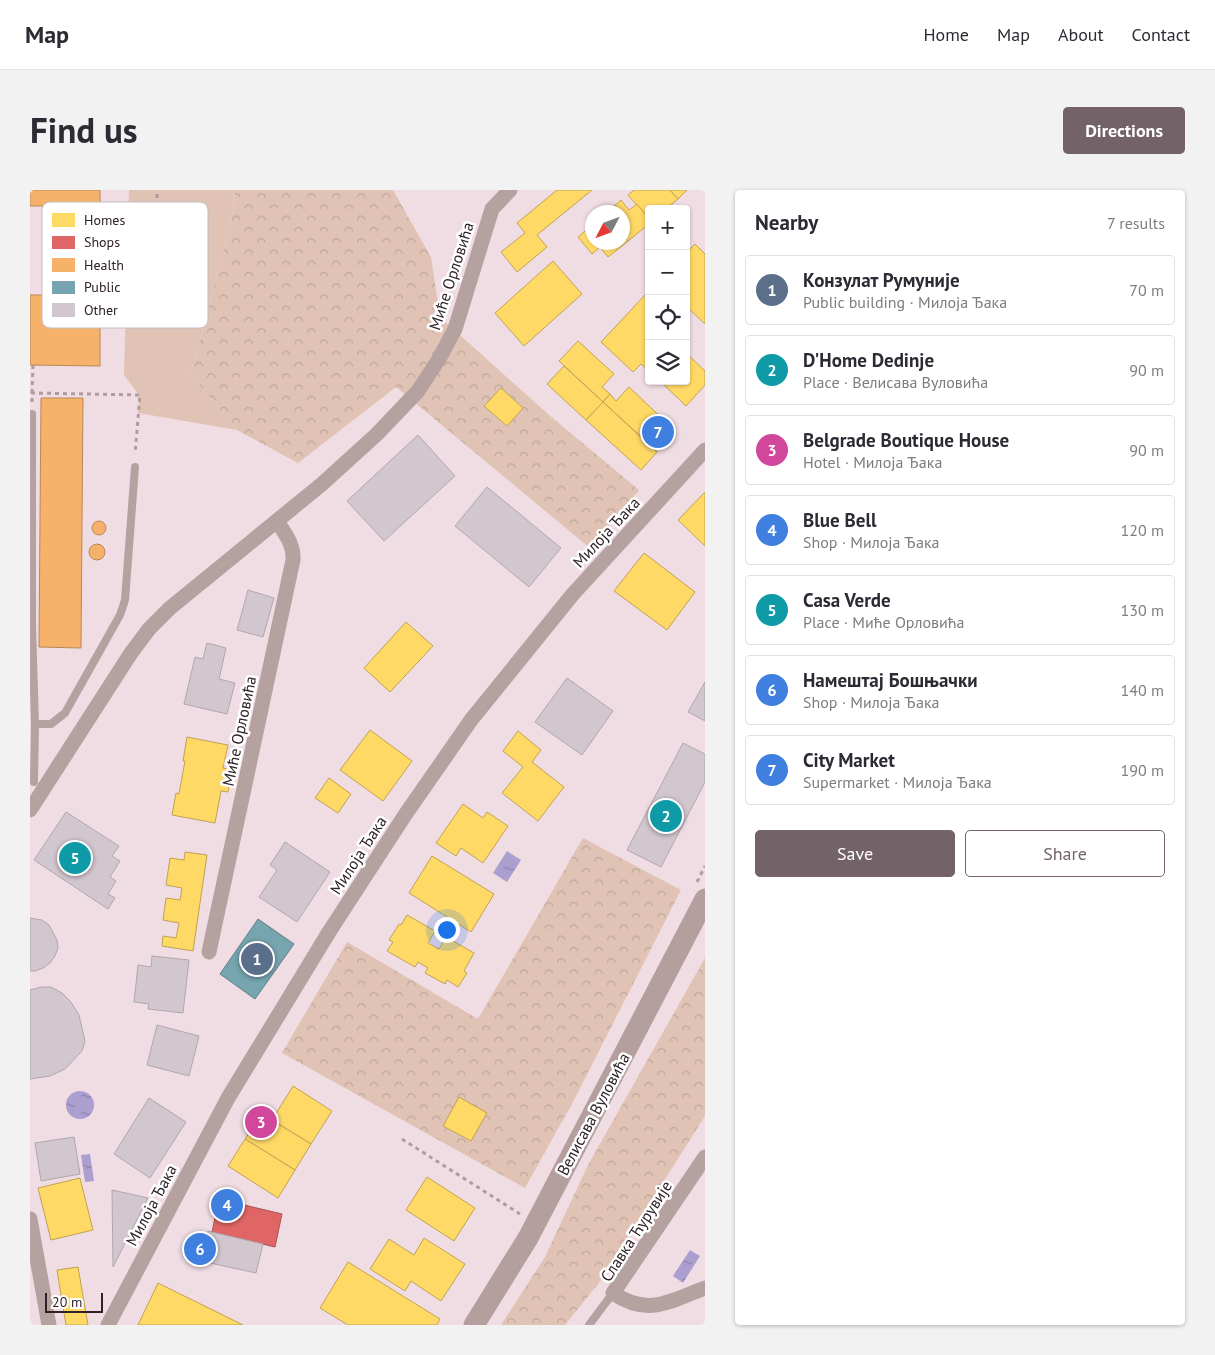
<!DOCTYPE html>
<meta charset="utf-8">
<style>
:root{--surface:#fff;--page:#f2f2f3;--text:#2b2b33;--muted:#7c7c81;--line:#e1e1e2;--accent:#736369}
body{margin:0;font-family:"PT Sans",sans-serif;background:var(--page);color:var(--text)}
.controls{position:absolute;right:15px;top:15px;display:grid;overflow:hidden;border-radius:5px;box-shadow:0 1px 4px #0004}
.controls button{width:45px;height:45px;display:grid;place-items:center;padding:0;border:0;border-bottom:1px solid var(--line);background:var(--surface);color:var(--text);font:25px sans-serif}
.compass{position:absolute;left:555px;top:15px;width:45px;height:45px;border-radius:50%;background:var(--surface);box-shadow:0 1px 4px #0004;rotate:229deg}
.scale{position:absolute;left:15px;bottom:12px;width:58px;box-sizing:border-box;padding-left:5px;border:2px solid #2f2227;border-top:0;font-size:14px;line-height:18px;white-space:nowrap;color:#2f2227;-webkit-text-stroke:4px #fff;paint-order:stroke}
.you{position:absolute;left:416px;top:739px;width:18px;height:18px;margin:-12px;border:4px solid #fff;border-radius:50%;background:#1a73e8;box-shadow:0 0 0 8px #1a73e833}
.badge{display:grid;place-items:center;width:32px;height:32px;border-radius:50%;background:var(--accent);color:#fff;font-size:16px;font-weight:700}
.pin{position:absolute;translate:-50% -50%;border:2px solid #fff;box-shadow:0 1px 5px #0006}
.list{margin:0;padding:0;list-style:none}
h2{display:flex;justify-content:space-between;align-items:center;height:65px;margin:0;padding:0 20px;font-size:21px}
h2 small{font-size:16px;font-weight:400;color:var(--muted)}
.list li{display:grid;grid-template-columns:32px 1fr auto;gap:15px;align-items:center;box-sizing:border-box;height:70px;margin:0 10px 10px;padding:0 10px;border:1px solid var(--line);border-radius:5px}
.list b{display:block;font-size:19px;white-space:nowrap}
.list p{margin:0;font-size:16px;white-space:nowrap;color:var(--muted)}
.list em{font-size:16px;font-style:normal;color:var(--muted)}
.actions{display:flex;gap:10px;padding:15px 20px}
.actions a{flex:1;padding:11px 0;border:1px solid var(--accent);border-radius:5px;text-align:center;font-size:18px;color:var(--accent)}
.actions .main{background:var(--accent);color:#fff}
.icon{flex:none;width:28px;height:28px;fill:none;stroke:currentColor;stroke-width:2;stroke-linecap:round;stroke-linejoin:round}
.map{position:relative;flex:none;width:675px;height:1135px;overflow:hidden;border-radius:5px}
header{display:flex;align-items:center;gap:30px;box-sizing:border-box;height:70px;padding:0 25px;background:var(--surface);border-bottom:1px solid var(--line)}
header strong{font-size:24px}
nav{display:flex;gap:28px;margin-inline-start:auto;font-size:18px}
.intro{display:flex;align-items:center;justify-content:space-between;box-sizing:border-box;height:120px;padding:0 30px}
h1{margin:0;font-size:35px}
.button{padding:12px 22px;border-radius:5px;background:var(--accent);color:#fff;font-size:18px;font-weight:700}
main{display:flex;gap:30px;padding:0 30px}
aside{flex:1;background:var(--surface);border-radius:5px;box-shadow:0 1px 4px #0004}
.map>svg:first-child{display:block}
.grass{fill:#e0c3b4}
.forest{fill:url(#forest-crowns)}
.water{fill:url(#water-ripples)}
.homes{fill:#ffd966;stroke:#c1a253}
.shops{fill:#e06666;stroke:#ab5253}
.health{fill:#f6b26b;stroke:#ba8757}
.public{fill:#76a5af;stroke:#617e86}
.building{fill:#d3c7cf;stroke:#b2a6ae}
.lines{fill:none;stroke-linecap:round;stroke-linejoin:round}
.path{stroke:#ad9d9e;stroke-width:3;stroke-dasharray:4 4;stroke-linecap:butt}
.lane{stroke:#b4a1a0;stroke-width:8}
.street{stroke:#b4a1a0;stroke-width:15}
.secondary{stroke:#b49e9e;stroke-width:21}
.labels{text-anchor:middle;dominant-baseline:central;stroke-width:5;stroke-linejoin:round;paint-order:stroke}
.street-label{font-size:16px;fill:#2f2227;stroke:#fff}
.key{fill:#fff;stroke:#c1bdbe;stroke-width:1}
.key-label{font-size:14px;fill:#2f2227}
</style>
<header>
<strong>Map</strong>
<nav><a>Home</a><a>Map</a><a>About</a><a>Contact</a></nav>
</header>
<div class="intro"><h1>Find us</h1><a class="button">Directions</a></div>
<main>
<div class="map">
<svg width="675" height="1135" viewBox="0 0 675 1135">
<defs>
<pattern id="forest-crowns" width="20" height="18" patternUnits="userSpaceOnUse" patternTransform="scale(1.25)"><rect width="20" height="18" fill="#e0c3b4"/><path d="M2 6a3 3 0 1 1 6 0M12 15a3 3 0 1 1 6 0" fill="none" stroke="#c0a79b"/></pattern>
<pattern id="water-ripples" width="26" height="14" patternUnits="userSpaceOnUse" patternTransform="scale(1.25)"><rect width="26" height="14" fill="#ab9fd0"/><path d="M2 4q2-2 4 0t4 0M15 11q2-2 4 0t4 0" fill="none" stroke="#8c81a9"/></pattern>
</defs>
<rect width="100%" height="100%" fill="#f0dde4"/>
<path class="grass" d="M99 0H205L203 22 161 185 207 240 108 223 109 205 94 185Z"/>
<g class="forest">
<path d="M205 0H363L401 67 410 127 519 225 609 300 561 359 366 197 268 273 207 240 161 185 203 22Z"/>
<path d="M553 648 651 700 543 912 495 998 252 863 317 752 448 829Z"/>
<path d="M675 768V926L572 1089 535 1135H471L515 1067 558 975Z"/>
</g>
<g class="water">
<path d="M477 661 491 670 477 692 463 683Z"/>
<circle cx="50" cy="915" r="14"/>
<path d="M60 964 64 991 55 992 51 965Z"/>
<path d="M660 1060 670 1066 653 1093 643 1086Z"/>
</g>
<g class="homes">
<path d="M527 0H562L507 45 517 57 487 82 471 62 495 43 487 33Z"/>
<path d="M604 0H640L648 9 636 19H619V29L598 5Z"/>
<path d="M640 0H657L648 9Z"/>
<path d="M591 10 599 20 607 14 619 29V34L598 51 592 45V22H577Z"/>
<path d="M562 35V52H592V45L598 51 578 67 570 57 562 64 548 47Z"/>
<path d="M665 54 675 64V134L656 116V63Z"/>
<path d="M523 71 552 104 494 156 465 123Z"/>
<path d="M616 104 619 107V181L611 174 603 182 571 152Z"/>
<path d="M548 151 584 184 572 197 580 204 573 212 529 171Z"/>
<path d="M656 163 675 181V195L656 216 630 191H656Z"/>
<path d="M534 176 573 212 556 230 517 194Z"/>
<path d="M599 197 638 234 619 254 573 212 580 204 586 211Z"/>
<path d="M471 198 493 218 477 236 454 216Z"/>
<path d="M573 212 627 262 611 280 556 230Z"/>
<path d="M675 302V356L648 330Z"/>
<path d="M614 363 665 402 637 440 584 401Z"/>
<path d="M376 432 403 456 360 502 334 478Z"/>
<path d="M340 540 382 571 353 611 310 580Z"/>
<path d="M488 541 511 560 502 572 534 597 508 631 472 603 493 577 473 561Z"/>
<path d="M157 547 198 555 193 578 202 580 198 602 191 601 185 633 142 625 146 603 149 604 155 571H153Z"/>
<path d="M299 588 321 604 308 623 285 608Z"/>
<path d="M433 614 453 628 457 622 478 636 453 673 431 658 426 666 406 653Z"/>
<path d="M155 662 177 665 163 761 132 756 133 746 146 748 149 733 133 730 136 708 150 710 152 698 136 695 140 668 154 670Z"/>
<path d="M402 666 464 704 441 742 379 703Z"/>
<path d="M377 725 405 741 398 753 409 759 416 747 444 763 434 781 437 783 428 797 417 790 415 794 395 783 398 778 388 772 385 777 357 761 363 752 359 750 369 734 371 735Z"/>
<path d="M263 896 302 921 281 954 242 930Z"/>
<path d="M429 907 457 923 441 951 413 936Z"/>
<path d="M232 924 281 954 265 980 215 949Z"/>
<path d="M215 949 265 980 248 1008 198 976Z"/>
<path d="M397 987 445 1018 424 1051 376 1020Z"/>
<path d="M50 988 63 1040 21 1050 8 998Z"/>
<path d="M394 1048 435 1074 411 1111 381 1091 375 1101 340 1079 359 1049 384 1065Z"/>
<path d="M318 1072 410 1129 407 1135H318L290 1118Z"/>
<path d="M48 1077 58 1135H36L27 1080Z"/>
<path d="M128 1093 213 1135H108Z"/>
</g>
<path class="shops" d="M189 1009 252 1024 245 1057 182 1042Z"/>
<g class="health">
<path d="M0 0H70V176L0 175V105H24L25 16H0Z"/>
<path d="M11 208H53L51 458 9 457Z"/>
<circle cx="69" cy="338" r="7"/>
<circle cx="67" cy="362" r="8"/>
</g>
<path class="public" d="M228 729 264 754 225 809 190 784Z"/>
<g class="building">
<path d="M388 245 425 286 354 351 317 311Z"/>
<path d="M457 297 531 358 499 397 425 336Z"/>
<path d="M218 400 244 408 233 447 207 440Z"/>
<path d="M177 453 196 458 189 489 205 493 197 524 154 514 165 467 173 469Z"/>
<path d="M537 488 583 521 552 565 505 532Z"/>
<path d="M675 492V531L658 522Z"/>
<path d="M653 553 675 564V592L631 677 597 660Z"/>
<path d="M36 622 89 656 82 666 90 671 80 687 86 691 78 704 85 708 78 719 4 670Z"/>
<path d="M255 652 300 682 267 732 229 707 247 680 240 675Z"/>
<path d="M0 728 12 730 19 735 27 750 28 758 25 766 20 773 13 778 5 781H0Z"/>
<path d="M122 766 159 770 153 823 118 819 119 814 104 812 108 775 121 777Z"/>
<path d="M11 797H21L32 803 41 812 49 825 55 851 52 861 35 879 20 886 0 889V800Z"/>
<path d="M127 835 169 846 159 886 117 875Z"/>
<path d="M119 908 156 932 120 988 84 964Z"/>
<path d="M44 947 50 984 11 991 5 953Z"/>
<path d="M82 1000 118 1008 83 1077Z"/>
<path d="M178 1041 233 1054 226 1083 171 1071Z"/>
</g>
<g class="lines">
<g class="path">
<path d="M115 86 127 51V0"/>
<path d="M2 203 3 175"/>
<path d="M2 212V203L110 205 105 264"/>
<path d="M667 692 675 676"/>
<path d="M372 949 490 1024"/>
</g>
<g class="lane">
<path d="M0 224H2V435L5 534 4 592"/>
<path d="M5 534H21L35 523 90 425 95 410 105 277"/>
<path d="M559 1135 583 1103"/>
</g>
<g class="street">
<path d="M0 620 101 463 119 439 140 418 292 294 347 244 388 201 409 169 425 139 462 19 480 0"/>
<path d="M179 762 263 370C264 354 255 344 247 331"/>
<path d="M675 967 583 1103C618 1127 640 1111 675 1098"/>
<path d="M0 1029 19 1135"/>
<path d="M78 1135 198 908 299 742 375 625 441 530 543 404 675 260"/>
</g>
<path class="secondary" d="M444 1135 498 1048 675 709"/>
</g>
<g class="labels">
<g class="street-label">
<text transform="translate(421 86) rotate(-72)">Миће Орловића</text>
<text transform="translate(576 342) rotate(-47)">Милоја Ђака</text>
<text transform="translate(209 541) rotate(-78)">Миће Орловића</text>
<text transform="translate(328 665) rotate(-57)">Милоја Ђака</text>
<text transform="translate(563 924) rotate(-62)">Велисава Вуловића</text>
<text transform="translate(121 1015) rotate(-62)">Милоја Ђака</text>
<text transform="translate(606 1041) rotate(-57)">Славка Ћурувије</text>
</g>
</g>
<rect x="12" y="12" width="166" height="126" rx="8" class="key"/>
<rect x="22" y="23" width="23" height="14" fill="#ffd966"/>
<rect x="22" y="46" width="23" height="13" fill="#e06666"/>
<rect x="22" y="68" width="23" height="14" fill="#f6b26b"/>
<rect x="22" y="91" width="23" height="13" fill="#76a5af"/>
<rect x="22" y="113" width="23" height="14" fill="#d3c7cf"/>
<g class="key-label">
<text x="54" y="35">Homes</text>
<text x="54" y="57">Shops</text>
<text x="54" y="80">Health</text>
<text x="54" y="102">Public</text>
<text x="54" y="125">Other</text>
</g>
</svg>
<div class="controls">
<button>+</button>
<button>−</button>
<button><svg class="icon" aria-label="locate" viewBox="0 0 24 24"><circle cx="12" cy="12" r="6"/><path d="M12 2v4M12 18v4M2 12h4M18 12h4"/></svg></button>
<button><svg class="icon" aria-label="layers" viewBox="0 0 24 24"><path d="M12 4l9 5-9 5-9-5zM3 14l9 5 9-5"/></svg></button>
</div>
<svg class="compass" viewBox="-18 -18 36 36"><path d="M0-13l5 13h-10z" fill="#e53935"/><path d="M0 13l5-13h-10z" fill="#7c7c81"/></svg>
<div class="scale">20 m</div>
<div class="you"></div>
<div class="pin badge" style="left:227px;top:769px;background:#5c6f8a">1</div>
<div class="pin badge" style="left:636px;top:626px;background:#0f9aa8">2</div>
<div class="pin badge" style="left:231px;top:932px;background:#d1479c">3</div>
<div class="pin badge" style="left:197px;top:1015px;background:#3f7fe0">4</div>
<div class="pin badge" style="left:45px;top:668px;background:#0f9aa8">5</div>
<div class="pin badge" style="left:170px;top:1059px;background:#3f7fe0">6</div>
<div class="pin badge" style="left:628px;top:242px;background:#3f7fe0">7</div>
</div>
<aside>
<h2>Nearby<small>7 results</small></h2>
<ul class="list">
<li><span class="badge" style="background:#5c6f8a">1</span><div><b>Конзулат Румуније</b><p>Public building · Милоја Ђака</p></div><em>70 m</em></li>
<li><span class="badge" style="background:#0f9aa8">2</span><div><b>D'Home Dedinje</b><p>Place · Велисава Вуловића</p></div><em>90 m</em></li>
<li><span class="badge" style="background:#d1479c">3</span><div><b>Belgrade Boutique House</b><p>Hotel · Милоја Ђака</p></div><em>90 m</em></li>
<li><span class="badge" style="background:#3f7fe0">4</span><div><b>Blue Bell</b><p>Shop · Милоја Ђака</p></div><em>120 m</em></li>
<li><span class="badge" style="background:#0f9aa8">5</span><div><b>Casa Verde</b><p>Place · Миће Орловића</p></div><em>130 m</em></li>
<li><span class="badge" style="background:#3f7fe0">6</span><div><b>Намештај Бошњачки</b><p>Shop · Милоја Ђака</p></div><em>140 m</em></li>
<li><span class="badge" style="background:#3f7fe0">7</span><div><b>City Market</b><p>Supermarket · Милоја Ђака</p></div><em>190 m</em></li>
</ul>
<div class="actions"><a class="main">Save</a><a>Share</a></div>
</aside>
</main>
